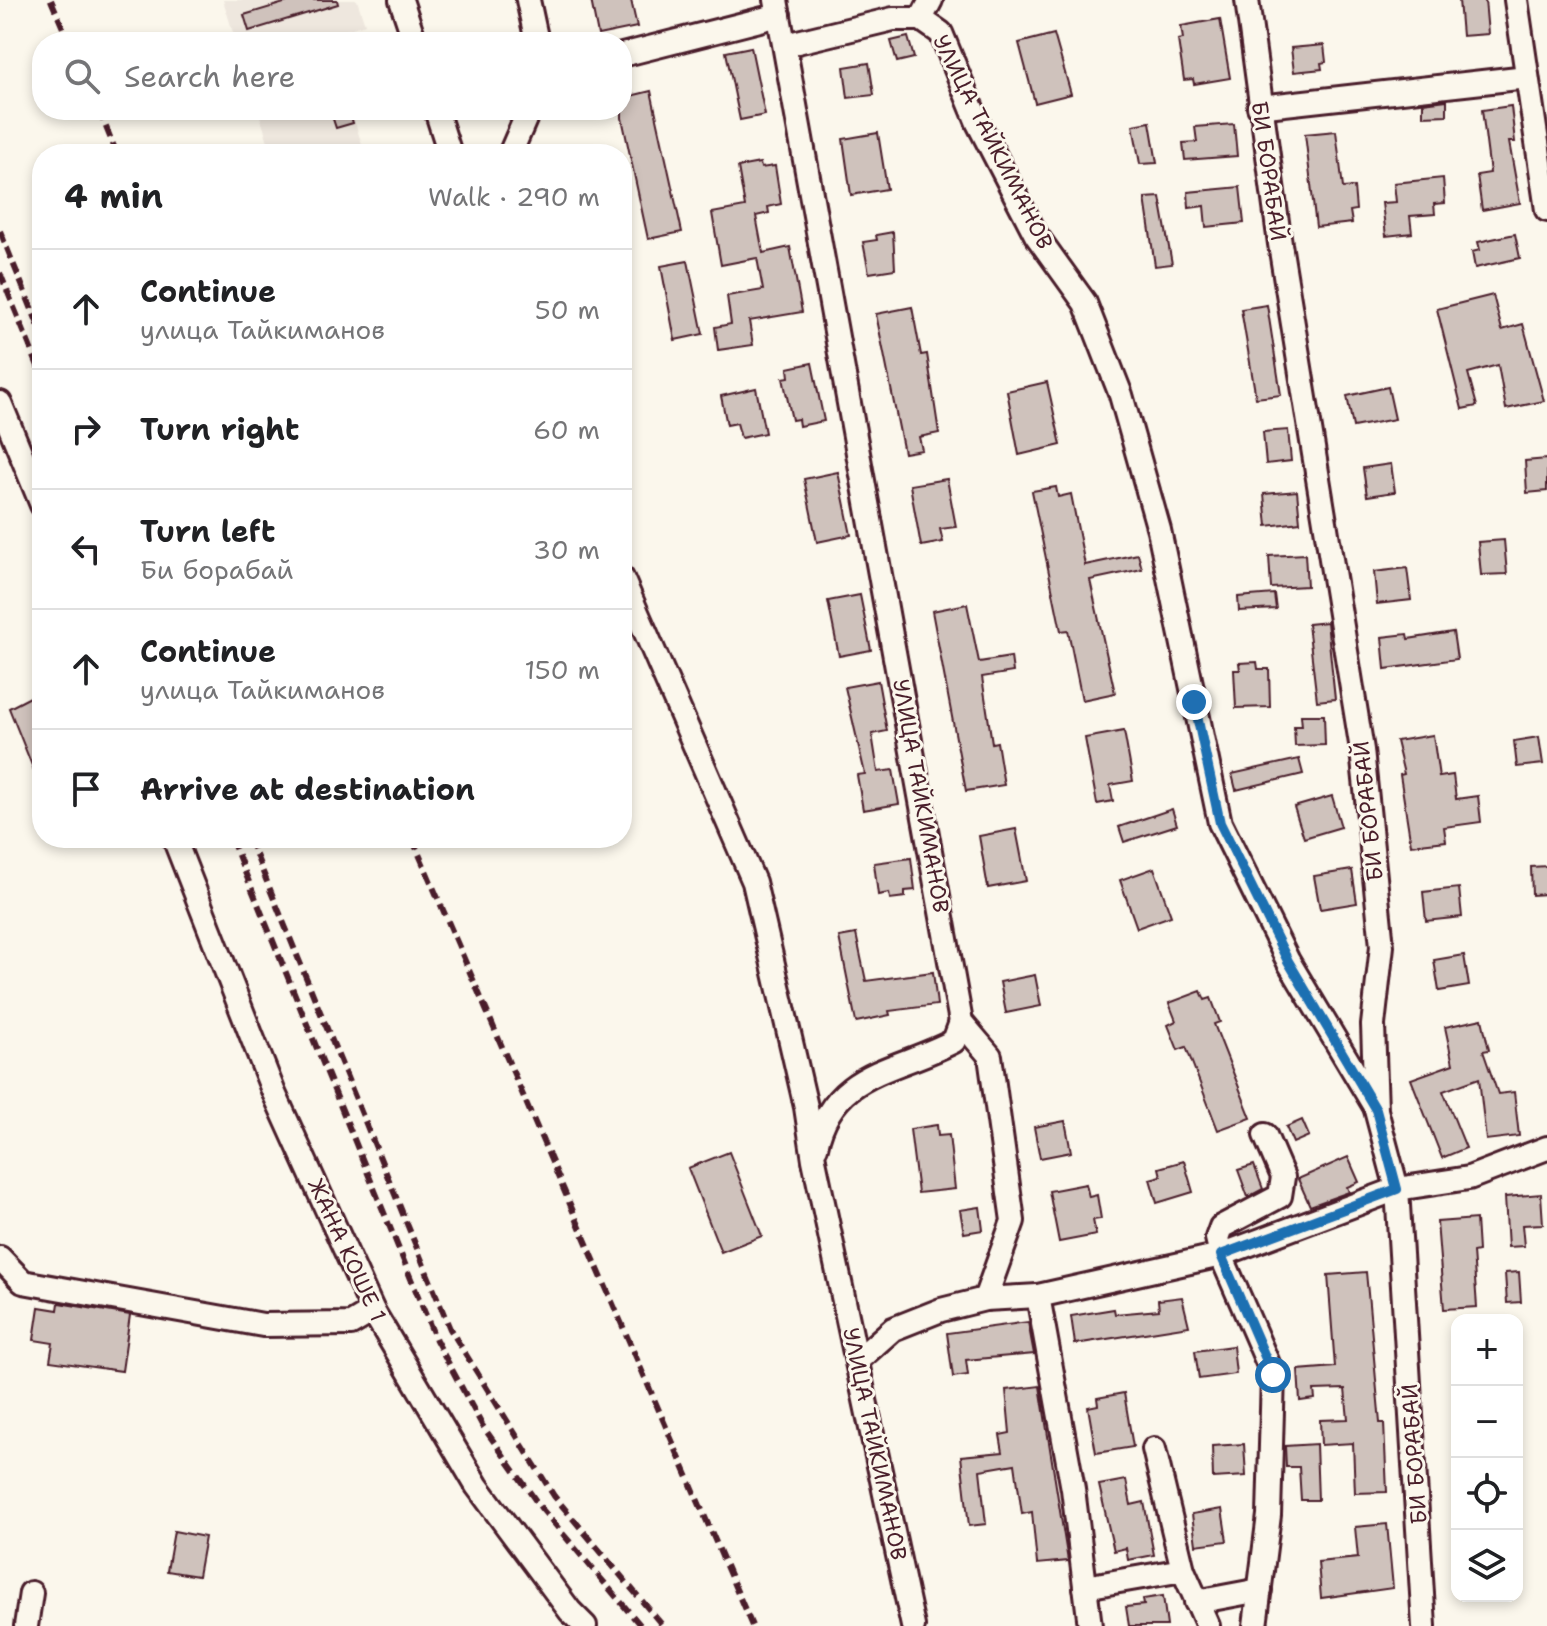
<!DOCTYPE html>
<meta charset="utf-8">
<style>
:root{--surface:#fff;--page:#f6f6f6;--text:#202124;--muted:#757577;--line:#e0e0e0}
body{margin:0;font-family:"Shantell Sans",sans-serif;background:var(--page);color:var(--text)}
.controls{position:absolute;right:24px;bottom:24px;display:grid;overflow:hidden;border-radius:16px;box-shadow:0 4px 12px #0003}
.controls button{width:72px;height:72px;display:grid;place-items:center;padding:0;border:0;border-bottom:2px solid var(--line);background:var(--surface);color:var(--text);font:40px sans-serif}
.stop{position:absolute;width:24px;height:24px;margin:-18px;border:6px solid #1f6fb2;border-radius:50%;background:#fff}
.stop.end{background:#1f6fb2;border-color:#fff;box-shadow:0 2px 8px #0008}
.list{margin:0;padding:0;list-style:none}
h2{display:flex;justify-content:space-between;align-items:center;height:104px;margin:0;padding:0 32px;font-size:34px}
h2 small{font-size:26px;font-weight:400;color:var(--muted)}
.list li{display:grid;grid-template-columns:52px 1fr auto;gap:24px;align-items:center;box-sizing:border-box;height:120px;padding:0 32px;border-top:2px solid var(--line)}
.list b{display:block;font-size:30px;white-space:nowrap}
.list p{margin:0;font-size:26px;white-space:nowrap;color:var(--muted)}
.list em{font-size:26px;font-style:normal;color:var(--muted)}
.icon{flex:none;width:44px;height:44px;fill:none;stroke:currentColor;stroke-width:2;stroke-linecap:round;stroke-linejoin:round}
.map{position:relative;flex:none;width:1547px;height:1626px;overflow:hidden}
.search{position:absolute;background:var(--surface);box-shadow:0 4px 12px #0003;left:32px;top:32px;width:600px;height:88px;display:flex;align-items:center;gap:20px;box-sizing:border-box;padding:0 28px;border-radius:32px;color:var(--muted);font-size:30px}
.panel{position:absolute;background:var(--surface);box-shadow:0 4px 12px #0003;left:32px;top:144px;width:600px;height:704px;border-radius:32px}
.map>svg:first-child{display:block}
.built{fill:#eee7de}
.building{fill:#cfc2bc;stroke:#4a1f2b;stroke-width:2}
.lines{fill:none;stroke-linecap:round;stroke-linejoin:round}
.minor-casing{stroke:#4a1f2b;stroke-width:28}
.minor{stroke:#fbf7ec;stroke-width:22}
.rail{stroke:#4a1f2b;stroke-width:6;stroke-dasharray:12 6;stroke-linecap:butt}
.route{stroke:#1f6fb2;stroke-width:10}
.labels{text-anchor:middle;dominant-baseline:central;stroke-width:6;stroke-linejoin:round;paint-order:stroke}
.street-label{font-size:22px;fill:#4a1f2b;stroke:#fbf7ec}
</style>
<div class="map">
<svg width="1547" height="1626" viewBox="0 0 1547 1626">
<rect width="100%" height="100%" fill="#fbf7ec"/>
<filter id="ink" filterUnits="userSpaceOnUse"><feTurbulence type="fractalNoise" baseFrequency=".0125" numOctaves="2"/><feDisplacementMap in="SourceGraphic" scale="16" xChannelSelector="R" yChannelSelector="G"/><feConvolveMatrix kernelMatrix="1 2 1 2 8 2 1 2 1" color-interpolation-filters="sRGB"/></filter>
<g filter="url(#ink)">
<g class="built">
<path d="M223 0H357L365 24 327 36 329 42H236Z"/>
<path d="M258 110H351L365 154H272Z"/>
</g>
<g class="building">
<path d="M294 0H337L338 4 249 31 244 15Z"/>
<path d="M591 0H631L637 27 598 35Z"/>
<path d="M1459 0H1485L1488 34 1462 36Z"/>
<path d="M1220 19 1230 78 1194 84 1193 79 1184 80 1178 40 1183 39 1181 26Z"/>
<path d="M1054 34 1071 94 1035 103 1019 43Z"/>
<path d="M908 37 914 58 897 62 891 41Z"/>
<path d="M1324 45 1326 62 1321 63 1322 69 1294 72 1291 48Z"/>
<path d="M751 47 765 115 740 120 726 52Z"/>
<path d="M869 63 874 95 848 98 844 67Z"/>
<path d="M651 91 682 232 648 239 622 118V98Z"/>
<path d="M1447 100V115L1423 116V103Z"/>
<path d="M1511 106 1515 142H1509L1520 203 1482 210 1477 175 1490 173 1482 110Z"/>
<path d="M330 110H349L353 123 336 128Z"/>
<path d="M1150 122 1157 163 1140 164 1133 125Z"/>
<path d="M1234 124 1237 156 1185 160 1183 143 1197 142 1195 127Z"/>
<path d="M1336 131 1343 188 1354 187 1356 210 1350 211 1352 223 1316 227 1305 134Z"/>
<path d="M878 133 887 189 851 195 843 139Z"/>
<path d="M760 163 761 168 775 166 781 204 768 207 769 213 756 216 763 253 790 247 802 312 749 321 753 345 718 350 715 327 731 324 727 296 763 290 757 258 721 265 712 213 745 207 738 167Z"/>
<path d="M1443 178 1445 203 1434 204 1435 214 1410 216 1412 233 1386 236 1382 203 1396 202 1394 183Z"/>
<path d="M1240 187 1244 223 1206 227 1204 206 1189 208 1188 192Z"/>
<path d="M1160 197 1172 264 1155 266 1145 198Z"/>
<path d="M893 232 895 269 869 273 863 242 877 240 876 235Z"/>
<path d="M1515 234 1520 258 1475 268 1472 252 1480 250 1478 242Z"/>
<path d="M688 261 703 334 675 340 661 266Z"/>
<path d="M1493 295 1502 330 1523 324 1544 401 1506 409 1498 365 1468 373 1477 406 1462 409 1437 309Z"/>
<path d="M1267 305 1281 395 1256 398 1241 309Z"/>
<path d="M912 307 921 355 927 354 939 433 919 437 922 450 904 453 876 314Z"/>
<path d="M812 363 824 421 799 426 798 419 792 420 783 378 789 377 788 368Z"/>
<path d="M1047 382 1061 445 1019 455 1007 391Z"/>
<path d="M1388 387 1395 419 1353 427 1347 396Z"/>
<path d="M756 388 765 433 741 438 737 423 727 425 721 396Z"/>
<path d="M1288 430 1291 461 1266 464 1263 432Z"/>
<path d="M1547 459V491L1527 493 1525 461Z"/>
<path d="M1391 464 1395 492 1367 496 1363 468Z"/>
<path d="M838 472 851 535 817 542 804 479Z"/>
<path d="M947 479 956 527 940 529 943 542 921 546 910 485Z"/>
<path d="M1056 487 1058 497 1071 494 1085 565 1138 554 1142 569 1090 580 1115 693 1082 700 1068 630 1061 631 1032 491Z"/>
<path d="M1297 491 1300 522 1267 526 1264 494Z"/>
<path d="M1504 540 1507 574 1481 575 1478 542Z"/>
<path d="M1305 554 1307 586 1271 588 1269 556Z"/>
<path d="M1407 568 1411 600 1377 604 1374 572Z"/>
<path d="M1274 594 1276 609 1239 611 1238 597Z"/>
<path d="M860 595 871 650 839 656 828 601Z"/>
<path d="M967 604 979 662 1011 657 1013 672 982 677 992 743 997 742 1004 785 966 791 932 611Z"/>
<path d="M1327 622 1335 699 1317 701 1308 624Z"/>
<path d="M1453 632 1457 659 1385 669 1382 637 1407 634 1408 639Z"/>
<path d="M1257 662 1258 669H1269L1270 707 1236 708 1234 670H1240L1239 663Z"/>
<path d="M878 681 887 731 872 734 878 772 893 770 899 804 863 810 857 775 865 774 845 687Z"/>
<path d="M42 691V788H41L9 708Z"/>
<path d="M1301 715H1324L1325 745 1295 746 1294 726H1302Z"/>
<path d="M1124 731 1133 781 1110 785 1113 801 1097 804 1085 738Z"/>
<path d="M1433 735 1439 777 1453 775 1456 799 1478 796 1481 822 1444 827 1446 841 1411 845 1400 775 1404 774 1396 741Z"/>
<path d="M1539 737 1543 764 1517 767 1514 741Z"/>
<path d="M1299 759 1303 774 1236 790 1232 774Z"/>
<path d="M1332 796 1341 827 1304 838 1294 807Z"/>
<path d="M1172 809 1177 825 1124 842 1119 827Z"/>
<path d="M1016 829 1026 881 988 888 979 836Z"/>
<path d="M911 858 915 890 905 891V897L890 899 889 893 878 895 874 863Z"/>
<path d="M1547 866V894L1532 895 1531 867Z"/>
<path d="M1154 868 1171 916 1137 928 1120 880Z"/>
<path d="M1352 870 1357 903 1320 909 1314 876Z"/>
<path d="M1459 888 1462 917 1426 921 1423 892Z"/>
<path d="M856 934 866 981 933 972 937 1005 889 1011 890 1015 856 1022 839 937Z"/>
<path d="M1464 955 1469 986 1439 991 1434 960Z"/>
<path d="M1035 975 1041 1006 1006 1013 1000 982Z"/>
<path d="M1201 991 1205 1000 1211 998 1220 1022 1214 1024 1251 1118 1218 1130 1186 1047 1178 1050 1168 1025 1176 1021 1169 1003Z"/>
<path d="M1482 1019 1489 1050 1483 1051 1498 1094 1514 1092 1519 1136 1486 1140 1479 1078 1443 1091 1466 1148 1442 1158 1411 1079 1453 1064 1445 1027Z"/>
<path d="M1302 1120 1309 1136 1293 1143 1286 1127Z"/>
<path d="M1065 1121 1071 1152 1040 1158 1034 1127Z"/>
<path d="M937 1125 938 1136 949 1135 955 1189 918 1193 910 1129Z"/>
<path d="M729 1152 762 1236 721 1252 688 1168Z"/>
<path d="M1348 1157 1359 1182 1347 1187 1349 1192 1310 1206 1298 1179Z"/>
<path d="M1184 1161 1193 1192 1157 1203 1150 1179 1161 1176 1159 1168Z"/>
<path d="M1254 1165 1263 1189 1248 1197 1238 1170Z"/>
<path d="M1086 1184 1089 1197 1097 1195 1101 1219 1093 1220 1096 1235 1059 1242 1049 1191Z"/>
<path d="M1541 1194 1543 1224 1522 1225 1524 1246 1508 1247 1505 1197Z"/>
<path d="M980 1207 983 1230 964 1233 960 1210Z"/>
<path d="M1476 1219 1478 1251 1473 1252 1477 1307 1444 1309 1437 1222Z"/>
<path d="M1366 1272 1380 1423H1384L1387 1492 1355 1493 1353 1443 1321 1445 1320 1420 1348 1419 1345 1389 1314 1390 1315 1399 1300 1401 1298 1370 1335 1367 1328 1275Z"/>
<path d="M1519 1272 1521 1302 1507 1303 1505 1273Z"/>
<path d="M1182 1297 1189 1326 1075 1344 1071 1316 1114 1309 1115 1314 1159 1310 1158 1300Z"/>
<path d="M59 1303 130 1315 122 1371 50 1361 53 1343 34 1340 39 1307 58 1310Z"/>
<path d="M1028 1322 1034 1354 966 1360 968 1375 953 1377 947 1333Z"/>
<path d="M1233 1346 1236 1374 1199 1379 1195 1351Z"/>
<path d="M1040 1386 1068 1561 1037 1564 1032 1512 1022 1514 1015 1464 980 1470 986 1524 969 1526 961 1456 1003 1452 1000 1435 1010 1433 1006 1390Z"/>
<path d="M1124 1393 1133 1447 1096 1453 1088 1407 1098 1405 1097 1398Z"/>
<path d="M1244 1444 1246 1476 1213 1478 1212 1446Z"/>
<path d="M1316 1444 1318 1500H1301L1299 1467H1286L1285 1446Z"/>
<path d="M1126 1480 1131 1505 1144 1502 1154 1555 1128 1560 1126 1548 1114 1551 1099 1485Z"/>
<path d="M1222 1509 1227 1541 1196 1545 1192 1514Z"/>
<path d="M1387 1524 1393 1588 1321 1598 1318 1562 1358 1558 1355 1527Z"/>
<path d="M174 1531 205 1537 198 1576 167 1571Z"/>
<path d="M1163 1596 1167 1626H1129L1126 1607 1144 1605 1143 1599Z"/>
</g>
<g class="lines">
<g class="minor-casing">
<g id="minor">
<path d="M401 0 415 42"/>
<path d="M528 0 537 42"/>
<path d="M776 0 961 1022 990 1056 1013 1221 985 1299"/>
<path d="M1247 0 1280 244 1362 750 1382 946 1373 1025 1376 1110 1397 1189 1424 1626"/>
<path d="M1516 0 1547 210"/>
<path d="M921 19 931 0"/>
<path d="M785 45 893 19H921L941 33 978 123 1036 235 1085 303 1121 395 1159 530 1220 823 1288 961 1374 1105"/>
<path d="M622 55 779 15"/>
<path d="M1259 107 1527 77"/>
<path d="M436 110 450 154"/>
<path d="M510 154 529 110"/>
<path d="M0 403 42 505"/>
<path d="M622 578 754 882 806 1107 814 1160 913 1626"/>
<path d="M174 838 274 1093 373 1311 477 1486 570 1611 585 1626"/>
<path d="M816 1147C832 1071 895 1072 954 1041L961 1022"/>
<path d="M0 1258 23 1282 263 1325 351 1324 373 1311"/>
<path d="M1038 1296 1073 1489 1090 1626"/>
<path d="M858 1360 893 1329 941 1310 985 1299 1038 1296 1221 1255 1397 1189 1469 1178 1547 1148"/>
<path d="M1154 1449 1183 1570 1208 1626"/>
<path d="M1085 1587 1183 1570"/>
<path d="M1196 1602 1260 1590"/>
<path d="M26 1626 31 1593"/>
<path d="M1255 1626 1269 1515 1273 1375 1221 1255 1217 1238 1221 1227 1280 1196 1283 1177 1265 1135"/>
</g>
</g>
<use href="#minor" class="minor"/>
<g class="rail">
<path d="M51 0 69 42"/>
<path d="M99 110 117 154"/>
<path d="M0 231 42 334"/>
<path d="M0 273 42 376"/>
<path d="M231 838 436 1340 482 1425 541 1508 641 1626"/>
<path d="M249 838 450 1329 554 1496 663 1626"/>
<path d="M412 838 752 1626"/>
</g>
</g>
</g>
<g class="lines" filter="url(#ink)">
<path class="route" d="M1194 702 1220 823 1288 961 1376 1110 1397 1189 1221 1255 1273 1375"/>
</g>
<g class="labels">
<g class="street-label">
<text transform="translate(993 142) rotate(63)">УЛИЦА ТАЙКИМАНОВ</text>
<text transform="translate(1269 171) rotate(82)">БИ БОРАБАЙ</text>
<text transform="translate(921 796) rotate(80)">УЛИЦА ТАЙКИМАНОВ</text>
<text transform="translate(1368 811) rotate(-96)">БИ БОРАБАЙ</text>
<text transform="translate(347 1250) rotate(65)">ЖАНА КОШЕ 1</text>
<text transform="translate(875 1444) rotate(78)">УЛИЦА ТАЙКИМАНОВ</text>
<text transform="translate(1414 1454) rotate(-94)">БИ БОРАБАЙ</text>
</g>
</g>
</svg>
<div class="controls">
<button>+</button>
<button>−</button>
<button><svg class="icon" aria-label="locate" viewBox="0 0 24 24"><circle cx="12" cy="12" r="6"/><path d="M12 2v4M12 18v4M2 12h4M18 12h4"/></svg></button>
<button><svg class="icon" aria-label="layers" viewBox="0 0 24 24"><path d="M12 4l9 5-9 5-9-5zM3 14l9 5 9-5"/></svg></button>
</div>
<div class="stop" style="left:1273px;top:1375px"></div>
<div class="stop end" style="left:1194px;top:702px"></div>
<div class="search"><svg class="icon" aria-label="search" viewBox="0 0 24 24"><circle cx="10" cy="10" r="6"/><path d="M15 15l6 6"/></svg>Search here</div>
<section class="panel">
<h2>4 min<small>Walk · 290 m</small></h2>
<ul class="list">
<li><svg class="icon" aria-label="ahead" viewBox="0 0 24 24"><path d="M12 20V5M6 11l6-6 6 6"/></svg><div><b>Continue</b><p>улица Тайкиманов</p></div><em>50 m</em></li>
<li><svg class="icon" aria-label="right" viewBox="0 0 24 24"><path d="M7 20v-9h11M14 6l5 5-5 5"/></svg><div><b>Turn right</b></div><em>60 m</em></li>
<li><svg class="icon" aria-label="left" viewBox="0 0 24 24"><path d="M17 20v-9H6M10 6l-5 5 5 5"/></svg><div><b>Turn left</b><p>Би борабай</p></div><em>30 m</em></li>
<li><svg class="icon" aria-label="ahead" viewBox="0 0 24 24"><path d="M12 20V5M6 11l6-6 6 6"/></svg><div><b>Continue</b><p>улица Тайкиманов</p></div><em>150 m</em></li>
<li><svg class="icon" aria-label="arrive" viewBox="0 0 24 24"><path d="M6 21V4h12l-3 4 3 4H6"/></svg><div><b>Arrive at destination</b></div></li>
</ul>
</section>
</div>
